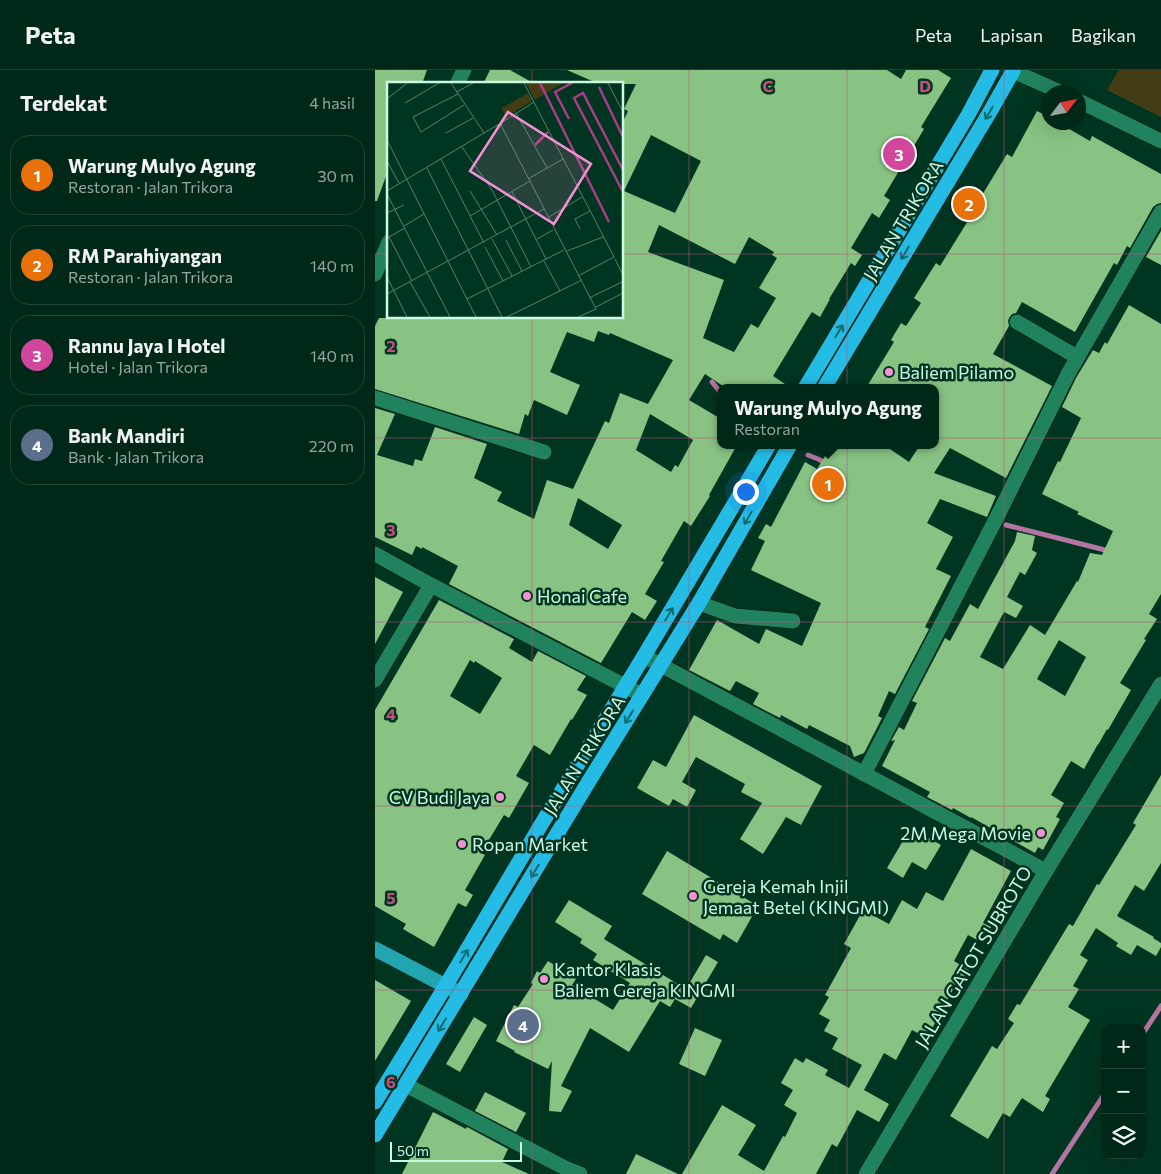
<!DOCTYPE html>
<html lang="id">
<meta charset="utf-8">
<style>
:root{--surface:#002819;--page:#0e3426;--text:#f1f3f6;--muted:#95a6a2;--line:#224438;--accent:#f590d1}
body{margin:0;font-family:Commissioner,sans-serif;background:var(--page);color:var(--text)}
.controls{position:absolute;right:15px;bottom:15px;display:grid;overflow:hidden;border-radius:10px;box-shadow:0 5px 20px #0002}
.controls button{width:45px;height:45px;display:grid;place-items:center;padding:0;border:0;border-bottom:1px solid var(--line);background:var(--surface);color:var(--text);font:25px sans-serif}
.compass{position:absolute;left:666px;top:15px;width:45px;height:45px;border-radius:50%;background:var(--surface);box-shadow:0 5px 20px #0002;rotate:58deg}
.scale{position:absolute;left:15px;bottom:12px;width:132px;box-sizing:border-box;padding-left:5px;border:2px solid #cdf8e2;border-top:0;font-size:14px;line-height:18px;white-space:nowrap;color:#cdf8e2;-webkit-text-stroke:4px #003521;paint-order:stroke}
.you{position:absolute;left:370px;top:421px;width:18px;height:18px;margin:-12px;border:4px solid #fff;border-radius:50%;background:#1a73e8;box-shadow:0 0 0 8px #1a73e833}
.badge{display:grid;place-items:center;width:32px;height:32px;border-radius:50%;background:var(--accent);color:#fff;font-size:16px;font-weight:700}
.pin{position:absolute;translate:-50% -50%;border:2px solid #fff;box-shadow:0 1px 5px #0006}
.popup{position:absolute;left:342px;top:314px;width:222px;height:65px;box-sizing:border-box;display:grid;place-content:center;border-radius:10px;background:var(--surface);filter:drop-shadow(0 1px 4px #0005);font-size:16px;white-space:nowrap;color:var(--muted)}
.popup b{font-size:19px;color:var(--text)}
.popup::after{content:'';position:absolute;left:50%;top:100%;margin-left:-10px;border:10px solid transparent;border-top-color:var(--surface)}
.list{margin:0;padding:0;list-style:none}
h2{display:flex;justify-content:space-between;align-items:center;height:65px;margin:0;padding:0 20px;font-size:21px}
h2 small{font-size:16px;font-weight:400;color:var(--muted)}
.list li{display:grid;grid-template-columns:32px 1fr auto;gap:15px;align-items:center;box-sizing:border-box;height:80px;margin:0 10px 10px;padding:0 10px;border:1px solid var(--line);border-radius:20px}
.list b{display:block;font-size:19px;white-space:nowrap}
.list p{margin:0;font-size:16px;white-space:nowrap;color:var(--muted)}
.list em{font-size:16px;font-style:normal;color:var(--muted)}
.icon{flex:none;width:28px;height:28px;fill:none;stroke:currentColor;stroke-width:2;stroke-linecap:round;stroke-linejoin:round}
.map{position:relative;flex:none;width:786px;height:1104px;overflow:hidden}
header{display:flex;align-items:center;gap:30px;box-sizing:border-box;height:70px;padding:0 25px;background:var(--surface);border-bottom:1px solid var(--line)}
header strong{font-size:24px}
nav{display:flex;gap:28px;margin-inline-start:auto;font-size:18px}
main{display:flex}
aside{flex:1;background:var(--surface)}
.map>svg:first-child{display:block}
.grass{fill:#423d15}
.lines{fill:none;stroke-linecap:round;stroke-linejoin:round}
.stream{stroke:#b475a2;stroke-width:5}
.building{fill:#89c383;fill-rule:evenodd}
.minor-casing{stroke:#00190e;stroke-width:16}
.major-casing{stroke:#00190e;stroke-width:16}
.highway-casing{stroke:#00190e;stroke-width:16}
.minor{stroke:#21835d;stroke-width:15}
.major{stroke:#23a5af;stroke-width:15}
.highway{stroke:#24bce5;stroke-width:15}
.oneway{stroke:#0e6b6f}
.grid{fill:none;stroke:#c5507d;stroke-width:1;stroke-opacity:0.55}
.poi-dot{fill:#f590d1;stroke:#003521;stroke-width:2}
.labels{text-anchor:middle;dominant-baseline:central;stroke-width:5;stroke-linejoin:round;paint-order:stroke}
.street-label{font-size:18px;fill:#cdf8e2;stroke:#003521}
.poi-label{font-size:18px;fill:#cdf8e2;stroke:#003521;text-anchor:start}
.inset-river{fill:none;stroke:#a93d87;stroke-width:2.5}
.inset-road{fill:none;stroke:#52836e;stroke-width:1}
.view{fill:#f590d1;fill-opacity:0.15;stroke:#f590d1;stroke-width:2.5}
.inset-edge{fill:none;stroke:#cdf8e2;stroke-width:2.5}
.grid-label{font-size:16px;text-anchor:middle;font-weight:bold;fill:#c5507d;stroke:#003521;stroke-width:5;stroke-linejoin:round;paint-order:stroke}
</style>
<header>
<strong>Peta</strong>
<nav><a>Peta</a><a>Lapisan</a><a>Bagikan</a></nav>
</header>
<main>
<aside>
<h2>Terdekat<small>4 hasil</small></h2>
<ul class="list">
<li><span class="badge" style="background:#e8710a">1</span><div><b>Warung Mulyo Agung</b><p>Restoran · Jalan Trikora</p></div><em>30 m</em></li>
<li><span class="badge" style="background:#e8710a">2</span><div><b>RM Parahiyangan</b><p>Restoran · Jalan Trikora</p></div><em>140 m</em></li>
<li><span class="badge" style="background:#d1479c">3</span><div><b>Rannu Jaya I Hotel</b><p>Hotel · Jalan Trikora</p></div><em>140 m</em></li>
<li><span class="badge" style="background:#5c6f8a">4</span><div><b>Bank Mandiri</b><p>Bank · Jalan Trikora</p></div><em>220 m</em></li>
</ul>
</aside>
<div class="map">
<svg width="786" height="1104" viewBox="0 0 786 1104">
<rect width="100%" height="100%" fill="#003521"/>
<path class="grass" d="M744 0H786V47L732 20Z"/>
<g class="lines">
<g class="stream">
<path d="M337 312 346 323"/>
<path d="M433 385 443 389 451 393"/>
<path d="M631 455 734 481"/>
<path d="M767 965 786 936"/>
<path d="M677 1104 730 1023"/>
</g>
</g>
<g class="building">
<path d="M0 0H52L47 14H14V98L2 131H0Z"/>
<path d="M115 0H135L160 14H108Z"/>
<path d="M192 0H512L526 9 531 0H563L576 8 546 57 549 59 509 126 515 130 504 148 497 143 476 178 487 185 480 196 476 193 454 229H455L445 247 437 242 433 248 398 306 416 318H351L330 304 314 330 346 349V375H362L334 425 335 426 316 456 309 451 286 491 289 492 270 524 282 531 270 550 257 542 226 593 74 514 83 496 47 477V479L41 476 37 485 0 467V338L20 344 2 385 38 396 40 389 47 391 60 357 112 374 99 408 127 422 122 431 159 449 172 410 198 419 230 351 234 353 245 323 273 334 298 290 235 263 234 265 223 261 219 272 192 262 175 302 205 315 192 345 159 330 153 346 150 344 144 364 0 319V256L4 248H248V52L253 41 249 39 261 14H224ZM276 65 326 91 300 143 249 121ZM284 155 360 194 374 167 399 182 397 185 402 188 384 218 401 228 383 258 376 254 359 282 328 268 349 210 273 182ZM275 344 318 370 303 397 300 395 296 402 261 380ZM203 428 247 455 233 479 194 455Z"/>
<path d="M662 41 674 47V52H682L715 71 717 66 786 104V133L782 134 778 137 755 178 752 176 742 195 739 193 700 262 647 232 641 243 637 244 634 248 633 251 634 256 618 284 677 316 631 408 575 378 559 403 621 426 612 447 565 429 552 453 578 467 561 499 576 506 550 557 554 559 520 624 514 621 503 646 507 648 489 683 479 687 475 676 434 655 432 659 406 645 405 648 378 634 384 623 361 611 355 621 314 600 342 550 384 574 391 559 427 576 446 533 376 500 390 471 383 468 391 454 396 457 430 392 442 399 457 375H509L534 392 545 375H560V318H491L519 272 516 270 526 253 531 256 546 233 539 228 561 193 565 196 599 141 598 140 632 84 637 87Z"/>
<path d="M786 161V195L771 187Z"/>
<path d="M754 235 786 254V524L774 544 782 549 769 569 771 570 745 613 756 620 733 660 732 659 723 675V674L709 699 696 691 676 725 689 733 681 747 685 749 668 780 663 777 660 783 596 747V748L578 738 577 740 552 727 555 722 507 696 520 670 516 671 524 657 529 660 542 633 537 631 570 568 575 571 595 534 603 539 640 471 642 462 660 466 657 480 662 483 650 505 645 502 632 527 648 536 641 548 629 542 605 587 628 599 655 555 670 565 702 511 703 512 715 483 727 485 738 461 702 444 704 442 667 424 683 391 685 392 706 348 687 337 701 308 718 280 724 283 730 272 732 274ZM684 570 711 587 690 626 662 609Z"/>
<path d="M0 507 28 522 0 574Z"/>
<path d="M64 530 139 569 134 578 157 592 163 581 211 606 202 620 212 625 197 650 196 649 175 685 159 675 141 706 154 713 134 748 129 745 106 783 110 785 90 820 98 825 91 837 83 833 59 877 28 859 31 854 0 836V640ZM95 590 99 593 100 591 127 608 105 644 75 626Z"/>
<path d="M319 645 447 716 426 755 411 747 388 784 365 769 387 733 366 722 370 714 321 687 307 712 321 720 312 737 298 729 294 736 262 718 278 690 291 697Z"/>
<path d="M786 705V793L769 821 760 815 742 846 779 867 778 868 786 873V877L781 886 762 875 756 885 741 876 743 873 721 858 705 885 713 890 698 916 704 919 693 937 715 950 670 1026 675 1029 668 1042 647 1028 635 1047 628 1043 613 1069 575 1046 617 976 622 979 639 953 633 949 642 934 645 935 694 854 698 856 722 814 724 815 761 755 758 753Z"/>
<path d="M532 764 546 772 550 766 566 775 551 800 537 792 528 808 512 798Z"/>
<path d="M596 779 636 801 608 853 616 857 608 873 593 865 579 891 594 900 586 914 582 912 552 968 537 960 521 990 509 983 489 1020 514 1034 504 1052 482 1040 462 1077 457 1074 441 1104H307L347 1035 381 1055 363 1085 389 1101 408 1066 410 1067 422 1043 409 1035 418 1020 406 1013 420 988 428 993 431 988 453 1000 450 1005 474 1018 487 995 457 979 463 968 449 961 455 950 444 944 454 927 450 925 476 878 469 874 488 840 514 854 527 830 542 839 551 822 568 831Z"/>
<path d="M292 781 383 836 362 873 348 864 345 870 267 824Z"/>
<path d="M194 830 237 856 229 869 311 919 331 885 343 892 316 938 300 929 295 937 285 931 254 982 215 958 186 1016 197 1021 186 1042 174 1041 177 991 173 999 139 982 140 981 121 971 139 935 143 937 158 914 156 913 162 901 165 903 173 891 201 909 197 915 238 940 255 913 218 890 222 884 205 873 207 869 180 852Z"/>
<path d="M0 910 36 931 0 991Z"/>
<path d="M99 947 112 955 85 1002 71 994Z"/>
<path d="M320 958 347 970 330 1006 304 994Z"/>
<path d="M110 1022 151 1043 141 1062 100 1041Z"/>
<path d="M58 1042 91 1059 92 1057 133 1079 127 1092 154 1104H27Z"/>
<path d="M261 1084 303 1104H251Z"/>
</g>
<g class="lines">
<g class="minor-casing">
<g id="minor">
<path d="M638 1 685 22"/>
<path d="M82 14 89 0"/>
<path d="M704 31 786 71"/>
<path d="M0 204 14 172"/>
<path d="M642 252 702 287"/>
<path d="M0 328 169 382"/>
<path d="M0 484 56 515 267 625"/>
<path d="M324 533 360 546 418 551"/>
<path d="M269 586 671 801"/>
<path d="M0 610 56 515"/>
<path d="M489 704 622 447 693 304 786 142"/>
<path d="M31 1015 190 1098 205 1104"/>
<path d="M491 1104 671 801 786 614"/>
</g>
</g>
<g class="major-casing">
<path id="major" d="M0 879 86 924"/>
</g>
<g class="highway-casing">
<g id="highway">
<path d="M430 318 593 45 617 0"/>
<path d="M449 318 616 40 638 1 637 0"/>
<path d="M0 1032 70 917 164 758 269 586 394 375"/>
<path d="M0 1065 214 711 324 533 415 375"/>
</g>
</g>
<use href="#minor" class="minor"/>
<use href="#major" class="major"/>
<use href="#highway" class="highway"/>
</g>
<defs><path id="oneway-shaft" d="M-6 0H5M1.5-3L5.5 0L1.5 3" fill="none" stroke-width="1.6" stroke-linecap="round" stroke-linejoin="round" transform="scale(1.25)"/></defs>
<g class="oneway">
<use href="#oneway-shaft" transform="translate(614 43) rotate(120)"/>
<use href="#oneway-shaft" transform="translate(530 183) rotate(121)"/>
<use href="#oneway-shaft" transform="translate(464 261) rotate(-59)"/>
<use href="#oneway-shaft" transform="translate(373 448) rotate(120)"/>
<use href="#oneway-shaft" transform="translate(294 544) rotate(-59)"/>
<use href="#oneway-shaft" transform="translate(254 647) rotate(122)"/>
<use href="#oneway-shaft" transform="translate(160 801) rotate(121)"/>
<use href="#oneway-shaft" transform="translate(89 886) rotate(-59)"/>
<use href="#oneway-shaft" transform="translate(67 955) rotate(121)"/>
</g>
<path class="grid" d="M157 0V14M314 0V1104M472 0V1104M629 0V1104M0 184H14M248 184H786M157 248V1104M0 368H786M0 552H786M0 736H786M0 920H786"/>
<g class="poi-dot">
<circle cx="514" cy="302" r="5"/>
<circle cx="152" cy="526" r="5"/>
<circle cx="125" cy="727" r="5"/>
<circle cx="666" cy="763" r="5"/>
<circle cx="87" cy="774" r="5"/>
<circle cx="318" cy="826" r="5"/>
<circle cx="169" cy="909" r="5"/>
</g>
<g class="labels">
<g class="street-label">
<text transform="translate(528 150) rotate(-59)">JALAN TRIKORA</text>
<text transform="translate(209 685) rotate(-58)">JALAN TRIKORA</text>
<text transform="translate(598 887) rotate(-59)">JALAN GATOT SUBROTO</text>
</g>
<g class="poi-label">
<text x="524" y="302">Baliem Pilamo</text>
<text x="162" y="526">Honai Cafe</text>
<text x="115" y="727" text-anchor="end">CV Budi Jaya</text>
<text x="656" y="763" text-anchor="end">2M Mega Movie</text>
<text x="97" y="774">Ropan Market</text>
<text x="328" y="816">Gereja Kemah Injil<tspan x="328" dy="21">Jemaat Betel (KINGMI)</tspan></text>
<text x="179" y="899">Kantor Klasis<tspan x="179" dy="21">Baliem Gereja KINGMI</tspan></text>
</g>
</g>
<g transform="translate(12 12)">
<rect width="236" height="236" fill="#003521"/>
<path d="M139 1H176L148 18ZM141 11 145 19 119 35 115 26Z" fill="#423d15"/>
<path class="inset-river" d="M153 1 222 140M212 5 236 55M182 37 168 10 185 1M148 63 161 50M236 88 196 11 187 16 236 110"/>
<path class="inset-road" d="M64 1 97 51 114 41 115 45 209 227 191 235M137 1 227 175 191 194M221 1 236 30M70 10 86 1M71 12 26 35 34 50 77 23M0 17 20 1M18 21 52 1M129 31 160 86M114 41 147 20M59 51 86 36M0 58 89 235M75 65 105 108 144 185M54 77 97 161M0 79 12 101M40 86 115 235M141 97 176 77M0 109 97 51M83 109 110 153M125 110 159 177M0 112 63 235M0 131 17 123M83 134 143 99M162 135 195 115M17 144 37 132M193 147 188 137 203 129M2 155 25 199M0 156 18 146M105 157 125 194M150 157 166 148M119 158 135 189M98 165 116 199M180 169 216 155M228 177 236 193M157 179 173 209M0 195 20 235M23 200 43 235M0 212 157 127M202 216 235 200M80 217 177 168M209 225 236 211M120 235 195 198"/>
<path class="view" d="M121 30 204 82 167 142 83 89Z"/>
<rect width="236" height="236" class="inset-edge"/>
</g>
<g class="grid-label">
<text x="393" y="22">C</text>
<text x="550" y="22">D</text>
<text x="16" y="282">2</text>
<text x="16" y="466">3</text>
<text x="16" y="650">4</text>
<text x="16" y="834">5</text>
<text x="16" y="1018">6</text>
</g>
</svg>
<div class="controls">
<button>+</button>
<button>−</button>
<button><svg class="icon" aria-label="layers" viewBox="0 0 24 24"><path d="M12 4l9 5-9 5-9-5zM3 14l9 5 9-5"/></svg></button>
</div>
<svg class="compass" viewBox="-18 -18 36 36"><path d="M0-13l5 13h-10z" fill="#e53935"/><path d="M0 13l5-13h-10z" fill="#95a6a2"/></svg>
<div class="scale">50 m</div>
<div class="you"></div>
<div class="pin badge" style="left:453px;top:414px;background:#e8710a">1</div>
<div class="popup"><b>Warung Mulyo Agung</b>Restoran</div>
<div class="pin badge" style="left:594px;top:134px;background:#e8710a">2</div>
<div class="pin badge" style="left:524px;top:84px;background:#d1479c">3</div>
<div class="pin badge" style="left:148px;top:955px;background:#5c6f8a">4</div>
</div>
</main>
